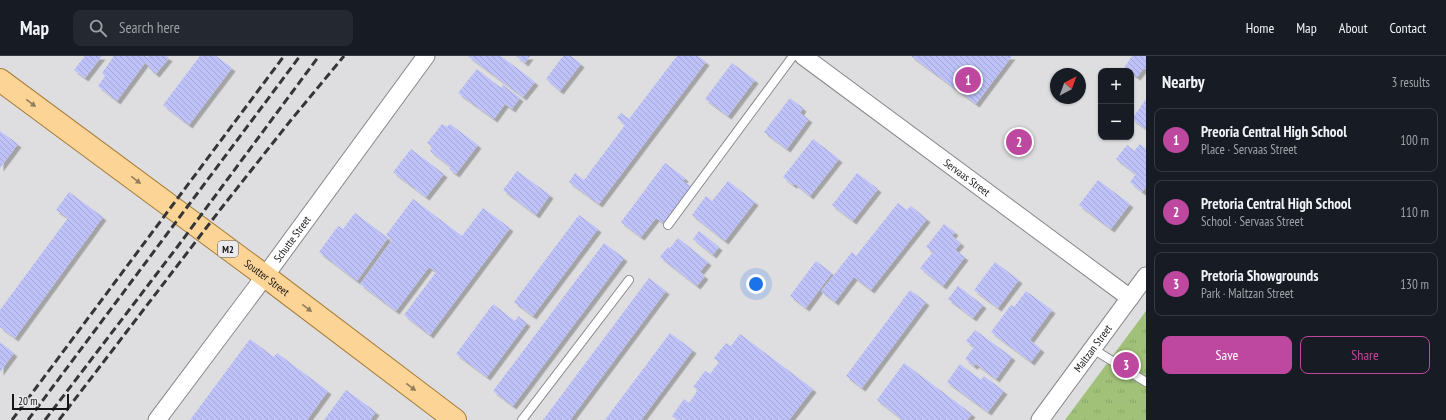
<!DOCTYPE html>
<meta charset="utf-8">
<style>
:root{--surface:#171b24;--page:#242831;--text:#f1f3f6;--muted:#9ea1a6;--line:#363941;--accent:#be489f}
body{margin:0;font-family:"PT Sans Narrow",sans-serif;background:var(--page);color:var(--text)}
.controls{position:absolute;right:12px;top:12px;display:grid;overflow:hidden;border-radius:8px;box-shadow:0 1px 3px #0004}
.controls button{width:36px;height:36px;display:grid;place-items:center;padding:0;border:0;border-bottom:1px solid var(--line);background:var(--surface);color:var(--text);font:20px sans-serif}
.compass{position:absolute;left:1050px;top:12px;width:36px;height:36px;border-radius:50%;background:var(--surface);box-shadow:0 1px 3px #0004;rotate:41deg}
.scale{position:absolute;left:12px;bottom:10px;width:57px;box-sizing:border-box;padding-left:4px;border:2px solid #141415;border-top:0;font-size:11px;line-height:14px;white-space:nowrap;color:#141415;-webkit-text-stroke:3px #ebebef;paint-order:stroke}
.you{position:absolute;left:756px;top:228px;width:14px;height:14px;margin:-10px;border:3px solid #fff;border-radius:50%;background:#1a73e8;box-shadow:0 0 0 6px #1a73e833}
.badge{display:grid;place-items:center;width:26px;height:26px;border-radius:50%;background:var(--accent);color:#fff;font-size:13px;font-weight:700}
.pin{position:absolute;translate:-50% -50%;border:2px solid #fff;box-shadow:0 1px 4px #0006}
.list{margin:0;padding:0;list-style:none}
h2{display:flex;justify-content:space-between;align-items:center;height:52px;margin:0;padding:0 16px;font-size:17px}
h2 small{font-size:13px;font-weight:400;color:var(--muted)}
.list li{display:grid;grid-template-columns:26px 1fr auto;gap:12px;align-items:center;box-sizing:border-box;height:64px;margin:0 8px 8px;padding:0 8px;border:1px solid var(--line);border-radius:8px}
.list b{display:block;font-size:15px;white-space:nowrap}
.list p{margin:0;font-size:13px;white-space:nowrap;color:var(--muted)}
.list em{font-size:13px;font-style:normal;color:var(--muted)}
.actions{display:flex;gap:8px;padding:12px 16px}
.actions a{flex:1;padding:9px 0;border:1px solid var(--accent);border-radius:8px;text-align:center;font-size:14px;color:var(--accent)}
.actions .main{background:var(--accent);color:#fff}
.icon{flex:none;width:22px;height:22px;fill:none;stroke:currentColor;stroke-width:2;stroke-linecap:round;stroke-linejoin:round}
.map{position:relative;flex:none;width:1146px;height:364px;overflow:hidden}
header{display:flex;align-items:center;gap:24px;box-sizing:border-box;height:56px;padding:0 20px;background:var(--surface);border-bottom:1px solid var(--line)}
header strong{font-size:19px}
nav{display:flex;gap:22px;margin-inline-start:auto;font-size:14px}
.search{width:280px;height:36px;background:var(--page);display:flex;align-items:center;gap:10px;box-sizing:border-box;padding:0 14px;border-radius:8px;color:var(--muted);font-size:15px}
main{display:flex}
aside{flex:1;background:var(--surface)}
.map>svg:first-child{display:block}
.park{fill:url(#park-tufts)}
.building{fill:url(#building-back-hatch);filter:url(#shadow)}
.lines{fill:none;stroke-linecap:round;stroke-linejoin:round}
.lane-casing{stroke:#88888c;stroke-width:10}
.street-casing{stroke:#88888c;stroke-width:19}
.primary-casing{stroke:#a87e3b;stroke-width:24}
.lane{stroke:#fff;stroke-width:8}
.street{stroke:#fff;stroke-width:17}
.primary{stroke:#fbd496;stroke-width:22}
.rail{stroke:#353537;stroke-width:3;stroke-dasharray:8 4;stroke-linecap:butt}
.oneway{fill:#937e5c}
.labels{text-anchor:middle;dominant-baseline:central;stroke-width:4;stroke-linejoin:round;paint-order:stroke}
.shield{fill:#ebebef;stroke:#545456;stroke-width:1}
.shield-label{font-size:10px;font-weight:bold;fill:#141415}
.street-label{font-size:11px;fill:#141415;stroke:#ebebef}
</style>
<header>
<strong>Map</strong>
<div class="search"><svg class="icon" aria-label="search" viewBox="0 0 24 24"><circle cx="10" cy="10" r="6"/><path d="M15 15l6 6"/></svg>Search here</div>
<nav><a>Home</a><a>Map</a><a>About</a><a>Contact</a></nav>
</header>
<main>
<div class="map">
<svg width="1146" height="364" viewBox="0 0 1146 364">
<defs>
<pattern id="park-tufts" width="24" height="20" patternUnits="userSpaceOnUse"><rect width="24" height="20" fill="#a1c178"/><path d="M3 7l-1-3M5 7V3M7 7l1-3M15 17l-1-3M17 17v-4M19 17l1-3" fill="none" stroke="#8aa567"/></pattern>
<pattern id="building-back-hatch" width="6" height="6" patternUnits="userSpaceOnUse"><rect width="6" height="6" fill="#bec2f8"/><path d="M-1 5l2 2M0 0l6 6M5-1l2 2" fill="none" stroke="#a2a6d4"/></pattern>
<filter id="shadow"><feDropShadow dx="3.5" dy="3.5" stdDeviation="0" flood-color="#0004"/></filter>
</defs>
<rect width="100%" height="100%" fill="#dedee1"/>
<path class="park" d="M1146 255V364H1065Z"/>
<g class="building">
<path d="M85 0H102L85 22 74 14Z"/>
<path d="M114 0H145L147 1 148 0H166L169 2 156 18 149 12 150 11 145 7 117 45 98 30 105 20 102 17Z"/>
<path d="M200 0H216L232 12 189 69 163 49Z"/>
<path d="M468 0H501L535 26 523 41Z"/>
<path d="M516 0H530L525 7Z"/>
<path d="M563 0H571L581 8 560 35 546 23Z"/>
<path d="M677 0H698L706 6 599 148 569 126 575 117 584 124 625 69 617 62 621 57 629 63Z"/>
<path d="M911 0H1012L976 48Z"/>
<path d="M1132 0H1146V14L1144 12 1137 21 1131 17V15H1128L1124 12Z"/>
<path d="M732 7 755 24 728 60 705 43Z"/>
<path d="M477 13 501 32 503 29 520 42 512 53 505 48 494 63 458 37Z"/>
<path d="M790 42 803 52 800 57 809 63 787 93 764 76Z"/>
<path d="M1146 43V73L1132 63Z"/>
<path d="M442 68 447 71 450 68 478 89 456 118 449 113 451 111 430 95 433 91 427 87Z"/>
<path d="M0 75 18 88 0 112Z"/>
<path d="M813 83 839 103 810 140 795 128 793 129 783 121Z"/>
<path d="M1140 88 1146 93V131L1142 136 1130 126 1136 118 1116 103 1127 89 1134 95Z"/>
<path d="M411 93 444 118 426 141 393 116Z"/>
<path d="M665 107 685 122 683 125 691 130 663 167 656 162 641 181 621 166Z"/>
<path d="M517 115 550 139 536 159 503 134Z"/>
<path d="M857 117 878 133 853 165 832 149Z"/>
<path d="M1098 124 1130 148 1111 173 1079 149Z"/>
<path d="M728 125 755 146 725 185 692 159 706 140 712 145Z"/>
<path d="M69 136 103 161 15 282 0 271V254L68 162 56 154Z"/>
<path d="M413 143 462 180 483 152 510 172 430 279 404 259 436 216 429 211 396 255 360 228 392 184 386 179Z"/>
<path d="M898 147 907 154 911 150 927 163 871 234 854 221 835 246 821 235 852 196 856 200Z"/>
<path d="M355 157 388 182 357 225 319 196 338 170 343 173Z"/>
<path d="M579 159 598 173 533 260 514 246Z"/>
<path d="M944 168 955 176 952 180 961 187 955 194 965 201 943 230 920 212 933 196 926 191Z"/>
<path d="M699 175 719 191 713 199 693 183Z"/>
<path d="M678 182 708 206 700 216 705 220 697 230 660 201 668 191 670 192Z"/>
<path d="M604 187 624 202 513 350 493 335Z"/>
<path d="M816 205 832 217 806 252 790 240Z"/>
<path d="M995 206 1019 224 998 252 974 234Z"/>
<path d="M649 222 666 235 570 364H543Z"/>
<path d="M958 230 983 249 973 262 948 243Z"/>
<path d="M910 234 926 246 862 332 846 320Z"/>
<path d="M1026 235 1052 254 1030 284 1041 293 1031 306 991 276 1011 249 1014 251Z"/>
<path d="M493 248 515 265 518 260 527 267 487 321 456 298Z"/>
<path d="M975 274 1012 301 996 323 976 308 974 310 965 303 974 291 966 285Z"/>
<path d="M670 277 693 294 641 364H605Z"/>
<path d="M740 278 813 333 789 364H677L672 360 684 343 689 347 698 334 693 331 705 315 710 318 719 306 714 302 726 287 731 290Z"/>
<path d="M250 283 274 301 277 297 328 335 307 364H190Z"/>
<path d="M0 286 14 297 0 316Z"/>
<path d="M904 307 972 358 967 364H903L877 344Z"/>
<path d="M960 308 981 324 984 320 1004 335 988 356 947 326Z"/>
<path d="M346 334 376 356 370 364H324Z"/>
</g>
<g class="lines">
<g class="lane-casing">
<g id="lane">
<path d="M668 169 793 0"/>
<path d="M1093 293 1146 326"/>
<path d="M522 364 629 224"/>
</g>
</g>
<g class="street-casing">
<g id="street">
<path id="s1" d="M803 0 1130 242"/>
<path id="s2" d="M157 364 265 220 426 0"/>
<path id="s3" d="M1040 364 1146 220"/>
</g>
</g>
<g class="primary-casing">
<g id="primary">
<path id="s4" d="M0 24 265 220 455 364"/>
</g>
</g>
<use href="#lane" class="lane"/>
<use href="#street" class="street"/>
<use href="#primary" class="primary"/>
<g class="rail">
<path d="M12 364 284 0"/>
<path d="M28 364 300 0"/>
<path d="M45 364 178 190 319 0"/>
<path d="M59 364 223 150 291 64 344 0"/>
</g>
</g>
<defs><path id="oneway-solid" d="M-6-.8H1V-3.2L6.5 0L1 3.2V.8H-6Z"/></defs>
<g class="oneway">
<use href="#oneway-solid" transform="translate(31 47) rotate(37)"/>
<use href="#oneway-solid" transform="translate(136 124) rotate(37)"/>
<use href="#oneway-solid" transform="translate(307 252) rotate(37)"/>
<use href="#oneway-solid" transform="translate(411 331) rotate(37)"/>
</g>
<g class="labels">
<rect class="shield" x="218" y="185" width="20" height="16" rx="3"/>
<g class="shield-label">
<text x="228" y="193">M2</text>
</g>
<g class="street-label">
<text stroke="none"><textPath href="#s1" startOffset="204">Servaas Street</textPath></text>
<text stroke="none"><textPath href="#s2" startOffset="226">Schutte Street</textPath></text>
<text stroke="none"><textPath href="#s4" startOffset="332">Soutter Street</textPath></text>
<text stroke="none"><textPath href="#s3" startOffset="89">Maltzan Street</textPath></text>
</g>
</g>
</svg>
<div class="controls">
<button>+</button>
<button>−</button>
</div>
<svg class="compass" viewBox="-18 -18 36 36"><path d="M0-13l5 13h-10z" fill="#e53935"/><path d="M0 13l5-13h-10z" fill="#9ea1a6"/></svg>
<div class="scale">20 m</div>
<div class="you"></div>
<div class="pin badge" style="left:968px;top:24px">1</div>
<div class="pin badge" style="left:1019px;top:86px">2</div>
<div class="pin badge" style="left:1126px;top:309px">3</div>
</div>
<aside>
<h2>Nearby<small>3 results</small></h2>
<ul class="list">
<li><span class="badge">1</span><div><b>Preoria Central High School</b><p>Place · Servaas Street</p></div><em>100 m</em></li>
<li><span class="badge">2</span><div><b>Pretoria Central High School</b><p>School · Servaas Street</p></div><em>110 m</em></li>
<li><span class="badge">3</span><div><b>Pretoria Showgrounds</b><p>Park · Maltzan Street</p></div><em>130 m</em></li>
</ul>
<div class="actions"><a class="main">Save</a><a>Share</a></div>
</aside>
</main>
